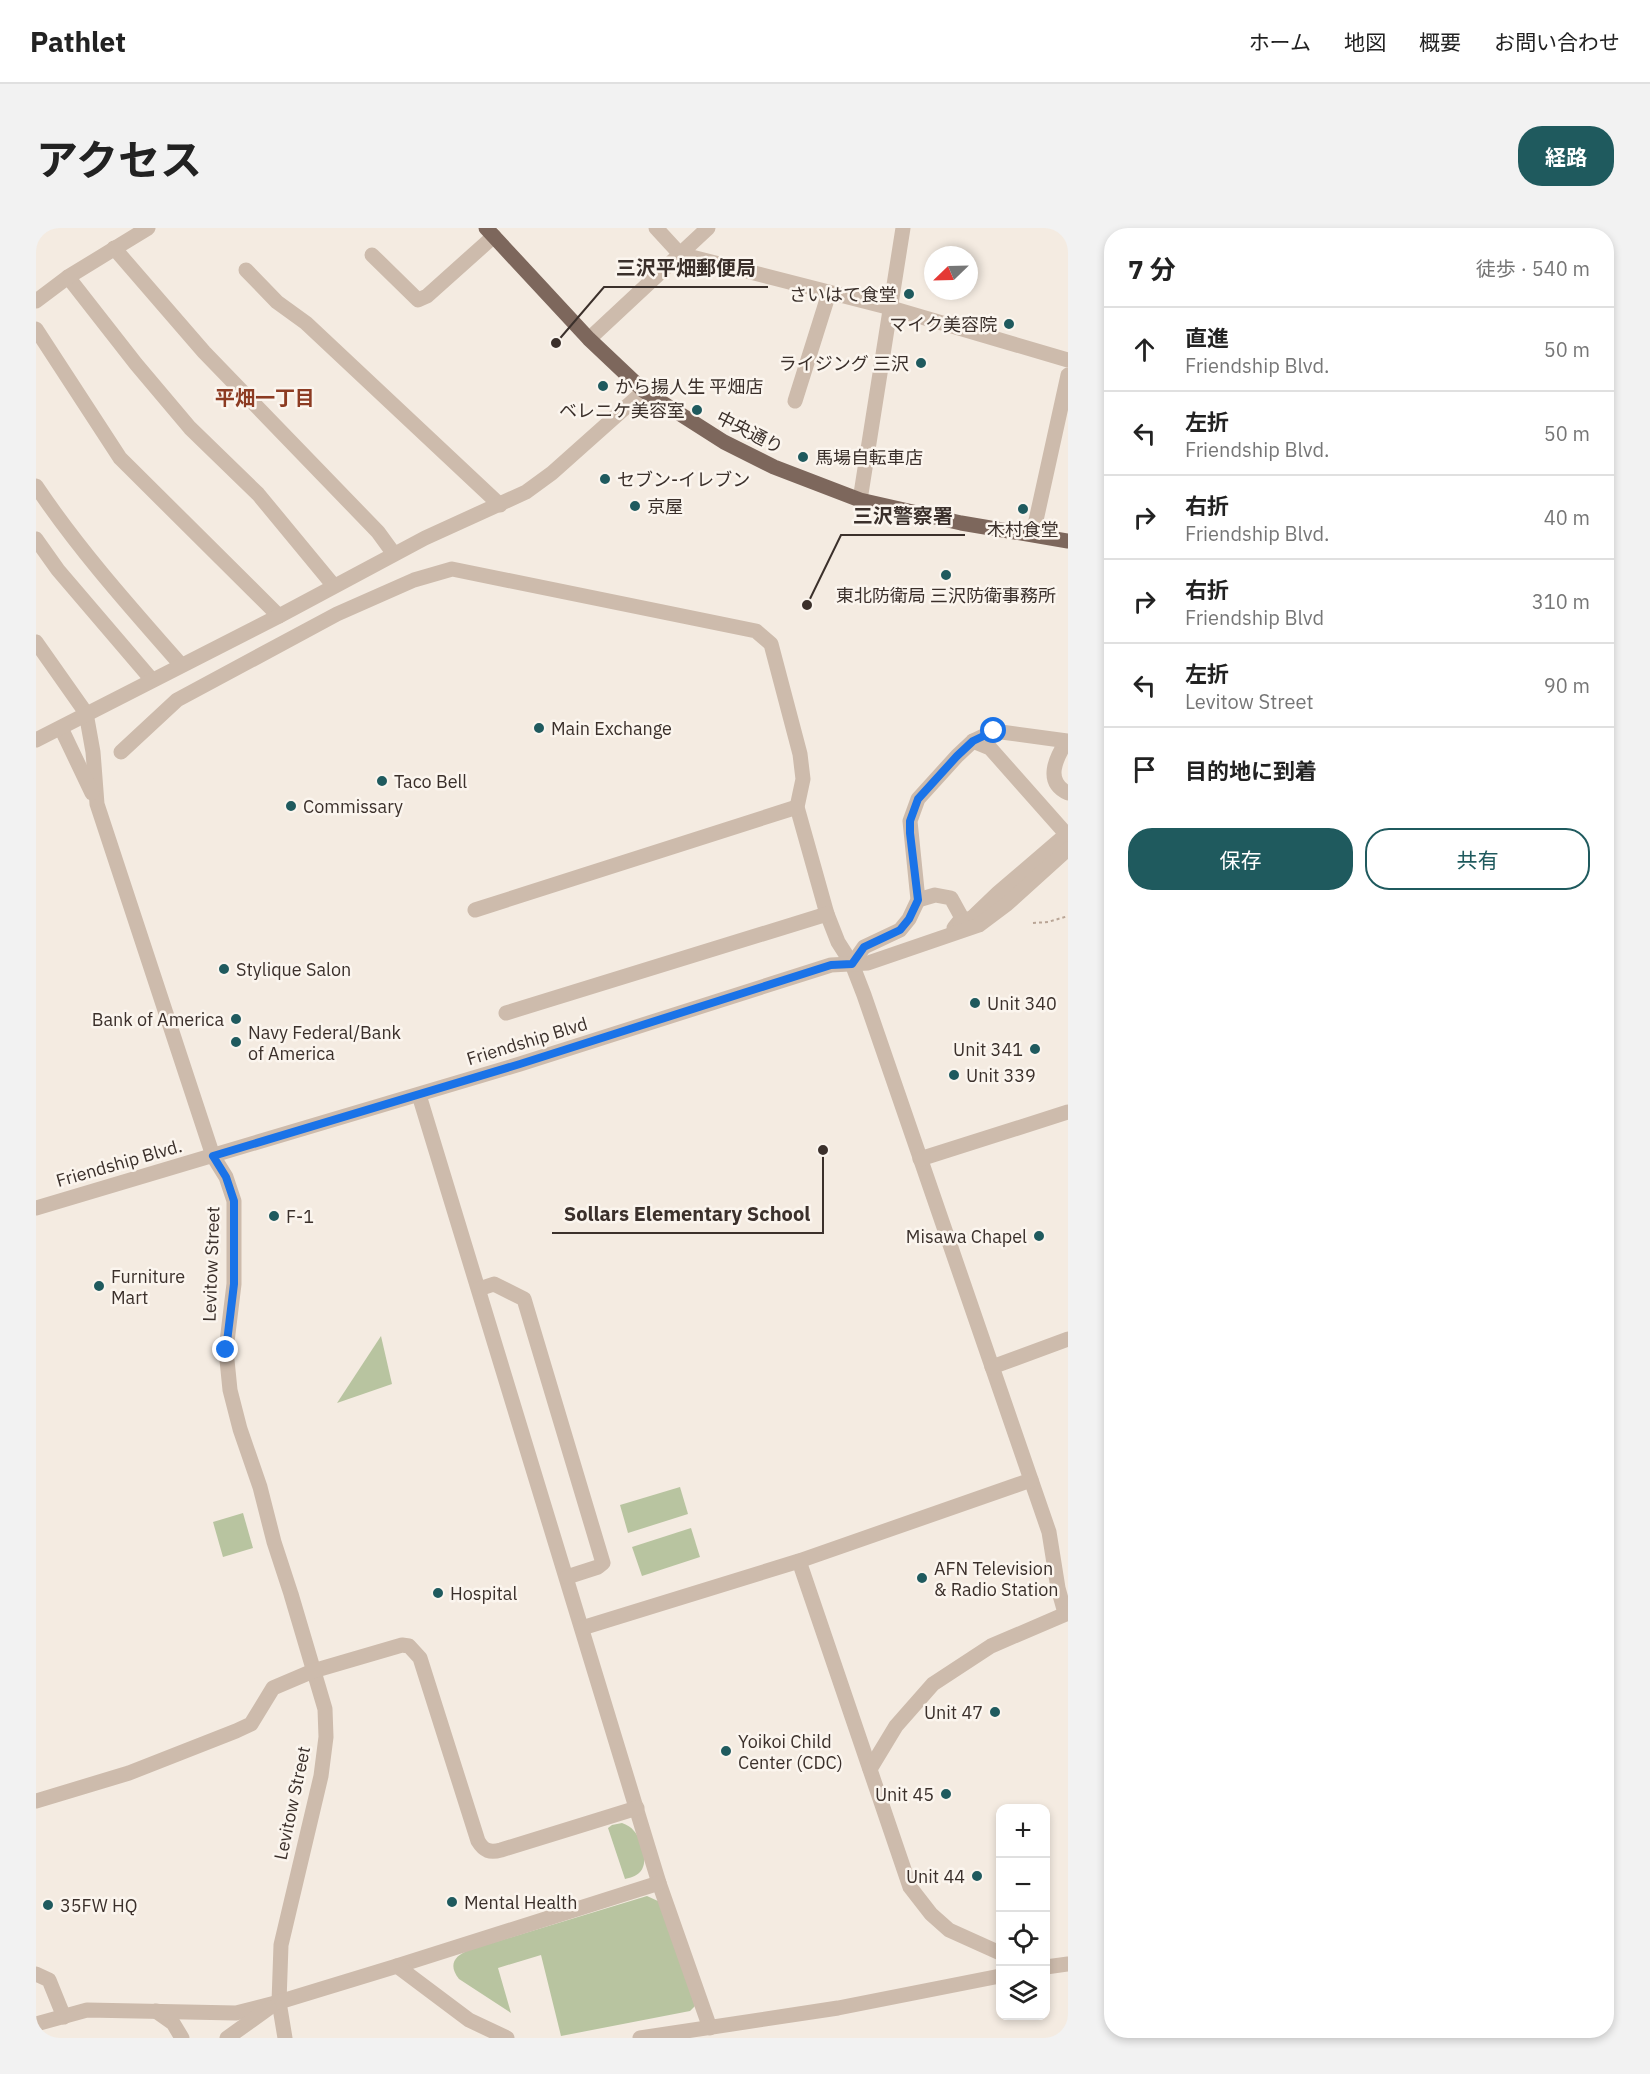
<!DOCTYPE html>
<html lang="ja">
<meta charset="utf-8">
<style>
:root{--surface:#fff;--page:#f2f2f2;--text:#222;--muted:#767676;--line:#e0e0e0;--accent:#1f5a5e}
body{margin:0;font-family:"IBM Plex Sans","Noto Sans JP",sans-serif;background:var(--page);color:var(--text)}
.controls{position:absolute;right:18px;bottom:18px;display:grid;overflow:hidden;border-radius:12px;box-shadow:0 3px 9px #0003}
.controls button{width:54px;height:54px;display:grid;place-items:center;padding:0;border:0;border-bottom:2px solid var(--line);background:var(--surface);color:var(--text);font:30px sans-serif}
.compass{position:absolute;left:888px;top:18px;width:54px;height:54px;border-radius:50%;background:var(--surface);box-shadow:0 3px 9px #0003;rotate:247deg}
.stop{position:absolute;width:18px;height:18px;margin:-14px;border:4px solid #1a73e8;border-radius:50%;background:#fff}
.stop.end{background:#1a73e8;border-color:#fff;box-shadow:0 2px 6px #0008}
.list{margin:0;padding:0;list-style:none}
h2{display:flex;justify-content:space-between;align-items:center;height:78px;margin:0;padding:0 24px;font-size:26px}
h2 small{font-size:20px;font-weight:400;color:var(--muted)}
.list li{display:grid;grid-template-columns:39px 1fr auto;gap:18px;align-items:center;box-sizing:border-box;height:84px;padding:0 24px;border-top:2px solid var(--line)}
.list b{display:block;font-size:22px;white-space:nowrap}
.list p{margin:0;font-size:20px;white-space:nowrap;color:var(--muted)}
.list em{font-size:20px;font-style:normal;color:var(--muted)}
.actions{display:flex;gap:12px;padding:18px 24px}
.actions a{flex:1;padding:14px 0;border:2px solid var(--accent);border-radius:24px;text-align:center;font-size:21px;color:var(--accent)}
.actions .main{background:var(--accent);color:#fff}
.icon{flex:none;width:33px;height:33px;fill:none;stroke:currentColor;stroke-width:2;stroke-linecap:round;stroke-linejoin:round}
.map{position:relative;flex:none;width:1032px;height:1810px;overflow:hidden;border-radius:24px}
header{display:flex;align-items:center;gap:36px;box-sizing:border-box;height:84px;padding:0 30px;background:var(--surface);border-bottom:2px solid var(--line)}
header strong{font-size:28px}
nav{display:flex;gap:33px;margin-inline-start:auto;font-size:21px}
.intro{display:flex;align-items:center;justify-content:space-between;box-sizing:border-box;height:144px;padding:0 36px}
h1{margin:0;font-size:42px}
.button{padding:15px 27px;border-radius:24px;background:var(--accent);color:#fff;font-size:21px;font-weight:700}
main{display:flex;gap:36px;padding:0 36px}
aside{flex:1;background:var(--surface);border-radius:24px;box-shadow:0 3px 9px #0003}
.map>svg:first-child{display:block}
.green{fill:#b8c4a0}
.lines{fill:none;stroke-linecap:round;stroke-linejoin:round}
.path{stroke:#b9a596;stroke-width:2;stroke-dasharray:3 3;stroke-linecap:butt}
.minor{stroke:#cdbbac;stroke-width:15}
.major{stroke:#7d675c;stroke-width:15}
.route{stroke:#1a73e8;stroke-width:8}
.poi-dot{fill:#1f5a5e;stroke:#fbf5ee;stroke-width:2}
.labels{text-anchor:middle;dominant-baseline:central;stroke-width:5;stroke-linejoin:round;paint-order:stroke}
.poi-label{font-size:18px;fill:#3b302b;stroke:#fbf5ee;text-anchor:start}
.street-label{font-size:18px;fill:#3b302b;stroke:#fbf5ee}
.neighbourhood-label{font-size:20px;font-weight:bold;fill:#8c3b22;stroke:#fbf5ee}
.leader{fill:none;stroke:#3b302b;stroke-width:2}
.callout-dot{fill:#3b302b;stroke:#fbf5ee;stroke-width:2}
.callout-label{font-size:20px;text-anchor:middle;font-weight:bold;fill:#3b302b;stroke:#fbf5ee;stroke-width:5;stroke-linejoin:round;paint-order:stroke}
</style>
<header>
<strong>Pathlet</strong>
<nav><a>ホーム</a><a>地図</a><a>概要</a><a>お問い合わせ</a></nav>
</header>
<div class="intro"><h1>アクセス</h1><a class="button">経路</a></div>
<main>
<div class="map">
<svg width="1032" height="1810" viewBox="0 0 1032 1810">
<rect width="100%" height="100%" fill="#f4ebe1"/>
<g class="green">
<path d="M345 1108 356 1156 301 1175Z"/>
<path d="M644 1259 652 1286 592 1305 584 1277Z"/>
<path d="M207 1285 217 1320 187 1329 177 1294Z"/>
<path d="M655 1300 664 1329 606 1348 596 1319Z"/>
<path d="M586 1595C591 1597 595 1599 598 1603 606 1612 614 1636 603 1645 600 1648 594 1650 589 1651L572 1600 576 1597Z"/>
<path d="M611 1668 624 1674 659 1778 654 1783 525 1808 505 1727 462 1740 475 1785 423 1751C412 1737 418 1728 433 1722Z"/>
</g>
<g class="lines">
<path class="path" d="M997 695 1012 694 1032 688"/>
<g class="minor">
<path d="M620 0 644 26 855 80 1032 132"/>
<path d="M78 20 168 124 342 304 358 326"/>
<path d="M336 27 382 72 391 68 458 8"/>
<path d="M210 42 241 74 270 95 464 277"/>
<path d="M32 49 100 136 154 200 222 266 298 358"/>
<path d="M0 73 32 49 112 0"/>
<path d="M0 101 84 230 243 388"/>
<path d="M553 111 672 0"/>
<path d="M759 173 793 65"/>
<path d="M0 258C43 322 94 379 145 437"/>
<path d="M824 272 867 0"/>
<path d="M997 306 1032 147"/>
<path d="M0 311 22 342 116 452"/>
<path d="M0 414 50 485 57 524 61 576 177 928 190 949 198 973V1056L190 1122 194 1162 204 1201 224 1259 238 1314 255 1366 289 1481 290 1509 285 1548 245 1717 243 1774 249 1810"/>
<path d="M25 500 56 565"/>
<path d="M0 512 243 388 389 310 490 264 516 245 608 163"/>
<path d="M937 513 954 520 1032 608"/>
<path d="M1030 514C1020 530 1008 554 1032 565"/>
<path d="M85 524 141 472 301 386 378 352 416 341 720 403 735 416 764 526 767 551 761 579 791 686 802 714 816 736 828 767 1013 1304 1022 1360 1029 1385"/>
<path d="M882 672 899 667 915 670 926 690 918 700"/>
<path d="M439 682 761 579"/>
<path d="M924 695 937 689 962 665 1032 605"/>
<path d="M816 736 828 719 864 702 873 691 882 672 874 593 882 571 921 528 937 513 958 503 1032 513"/>
<path d="M470 785 791 686"/>
<path d="M383 867 623 1655 674 1800"/>
<path d="M884 931 1032 884"/>
<path d="M0 980 484 836 795 737 832 735 943 697 971 676 1032 621"/>
<path d="M443 1061 458 1056 488 1071 567 1335 562 1339 531 1349"/>
<path d="M956 1139 1032 1111"/>
<path d="M763 1333 874 1659 895 1686 913 1702 964 1725"/>
<path d="M546 1400 763 1333 995 1252"/>
<path d="M834 1541 860 1498 897 1456 955 1418 1032 1385"/>
<path d="M0 1573 93 1545 200 1503 215 1496 237 1460 277 1443 366 1417 373 1418 384 1430 442 1613C448 1623 454 1625 465 1622L601 1580"/>
<path d="M361 1738 623 1655"/>
<path d="M1010 1739 1032 1736"/>
<path d="M0 1746 13 1752 28 1789"/>
<path d="M120 1783 137 1795 146 1810"/>
<path d="M0 1796 51 1782 200 1785 243 1774 361 1738 433 1792 471 1810"/>
<path d="M191 1810 233 1780"/>
<path d="M604 1810 802 1780 964 1748"/>
</g>
<path class="major" d="M450 0 553 111 608 163 688 214 738 239 824 272 925 295 1032 313"/>
</g>
<g class="lines">
<path class="route" d="M190 1122 198 1056V973L190 949 177 928 484 836 795 737 816 736 828 719 864 702 873 691 882 672 874 605V593L882 571 921 528 937 513 958 503"/>
</g>
<g class="poi-dot">
<circle cx="873" cy="66" r="6"/>
<circle cx="973" cy="96" r="6"/>
<circle cx="885" cy="135" r="6"/>
<circle cx="567" cy="158" r="6"/>
<circle cx="661" cy="182" r="6"/>
<circle cx="767" cy="229" r="6"/>
<circle cx="569" cy="251" r="6"/>
<circle cx="599" cy="278" r="6"/>
<circle cx="987" cy="281" r="6"/>
<circle cx="910" cy="347" r="6"/>
<circle cx="503" cy="500" r="6"/>
<circle cx="346" cy="553" r="6"/>
<circle cx="255" cy="578" r="6"/>
<circle cx="188" cy="741" r="6"/>
<circle cx="939" cy="775" r="6"/>
<circle cx="200" cy="791" r="6"/>
<circle cx="200" cy="814" r="6"/>
<circle cx="999" cy="821" r="6"/>
<circle cx="918" cy="847" r="6"/>
<circle cx="238" cy="988" r="6"/>
<circle cx="1003" cy="1008" r="6"/>
<circle cx="63" cy="1058" r="6"/>
<circle cx="886" cy="1350" r="6"/>
<circle cx="402" cy="1365" r="6"/>
<circle cx="959" cy="1484" r="6"/>
<circle cx="690" cy="1523" r="6"/>
<circle cx="910" cy="1566" r="6"/>
<circle cx="941" cy="1648" r="6"/>
<circle cx="416" cy="1674" r="6"/>
<circle cx="12" cy="1677" r="6"/>
</g>
<g class="labels">
<g class="poi-label">
<text x="861" y="66" text-anchor="end">さいはて食堂</text>
<text x="961" y="96" text-anchor="end">マイク美容院</text>
<text x="873" y="135" text-anchor="end">ライジング 三沢</text>
<text x="579" y="158">から揚人生 平畑店</text>
<text x="649" y="182" text-anchor="end">ベレニケ美容室</text>
<text x="779" y="229">馬場自転車店</text>
<text x="581" y="251">セブン-イレブン</text>
<text x="611" y="278">京屋</text>
<text x="987" y="301" text-anchor="middle">木村食堂</text>
<text x="910" y="367" text-anchor="middle">東北防衛局 三沢防衛事務所</text>
<text x="515" y="500">Main Exchange</text>
<text x="358" y="553">Taco Bell</text>
<text x="267" y="578">Commissary</text>
<text x="200" y="741">Stylique Salon</text>
<text x="951" y="775">Unit 340</text>
<text x="188" y="791" text-anchor="end">Bank of America</text>
<text x="212" y="804">Navy Federal/Bank<tspan x="212" dy="21">of America</tspan></text>
<text x="987" y="821" text-anchor="end">Unit 341</text>
<text x="930" y="847">Unit 339</text>
<text x="250" y="988">F-1</text>
<text x="991" y="1008" text-anchor="end">Misawa Chapel</text>
<text x="75" y="1048">Furniture<tspan x="75" dy="21">Mart</tspan></text>
<text x="898" y="1340">AFN Television<tspan x="898" dy="21">&amp; Radio Station</tspan></text>
<text x="414" y="1365">Hospital</text>
<text x="947" y="1484" text-anchor="end">Unit 47</text>
<text x="702" y="1513">Yoikoi Child<tspan x="702" dy="21">Center (CDC)</tspan></text>
<text x="898" y="1566" text-anchor="end">Unit 45</text>
<text x="929" y="1648" text-anchor="end">Unit 44</text>
<text x="428" y="1674">Mental Health</text>
<text x="24" y="1677">35FW HQ</text>
</g>
<g class="street-label">
<text transform="translate(714 204) rotate(27)">中央通り</text>
<text transform="translate(491 813) rotate(-17)">Friendship Blvd</text>
<text transform="translate(83 935) rotate(-16)">Friendship Blvd.</text>
<text transform="translate(175 1036) rotate(-88)">Levitow Street</text>
<text transform="translate(256 1575) rotate(-78)">Levitow Street</text>
</g>
<g class="neighbourhood-label">
<text x="229" y="169">平畑一丁目</text>
</g>
</g>
<path class="leader" d="M520 115L568 59H732M771 377L805 307H929M787 922L787 1005H516"/>
<g class="callout-dot">
<circle cx="520" cy="115" r="6"/>
<circle cx="771" cy="377" r="6"/>
<circle cx="787" cy="922" r="6"/>
</g>
<g class="callout-label">
<text x="650" y="47">三沢平畑郵便局</text>
<text x="867" y="295">三沢警察署</text>
<text x="651" y="993">Sollars Elementary School</text>
</g>
</svg>
<div class="controls">
<button>+</button>
<button>−</button>
<button><svg class="icon" aria-label="locate" viewBox="0 0 24 24"><circle cx="12" cy="12" r="6"/><path d="M12 2v4M12 18v4M2 12h4M18 12h4"/></svg></button>
<button><svg class="icon" aria-label="layers" viewBox="0 0 24 24"><path d="M12 4l9 5-9 5-9-5zM3 14l9 5 9-5"/></svg></button>
</div>
<svg class="compass" viewBox="-18 -18 36 36"><path d="M0-13l5 13h-10z" fill="#e53935"/><path d="M0 13l5-13h-10z" fill="#767676"/></svg>
<div class="stop" style="left:958px;top:503px"></div>
<div class="stop end" style="left:190px;top:1122px"></div>
</div>
<aside>
<h2>7 分<small>徒歩 · 540 m</small></h2>
<ul class="list">
<li><svg class="icon" aria-label="ahead" viewBox="0 0 24 24"><path d="M12 20V5M6 11l6-6 6 6"/></svg><div><b>直進</b><p>Friendship Blvd.</p></div><em>50 m</em></li>
<li><svg class="icon" aria-label="left" viewBox="0 0 24 24"><path d="M17 20v-9H6M10 6l-5 5 5 5"/></svg><div><b>左折</b><p>Friendship Blvd.</p></div><em>50 m</em></li>
<li><svg class="icon" aria-label="right" viewBox="0 0 24 24"><path d="M7 20v-9h11M14 6l5 5-5 5"/></svg><div><b>右折</b><p>Friendship Blvd.</p></div><em>40 m</em></li>
<li><svg class="icon" aria-label="right" viewBox="0 0 24 24"><path d="M7 20v-9h11M14 6l5 5-5 5"/></svg><div><b>右折</b><p>Friendship Blvd</p></div><em>310 m</em></li>
<li><svg class="icon" aria-label="left" viewBox="0 0 24 24"><path d="M17 20v-9H6M10 6l-5 5 5 5"/></svg><div><b>左折</b><p>Levitow Street</p></div><em>90 m</em></li>
<li><svg class="icon" aria-label="arrive" viewBox="0 0 24 24"><path d="M6 21V4h12l-3 4 3 4H6"/></svg><div><b>目的地に到着</b></div></li>
</ul>
<div class="actions"><a class="main">保存</a><a>共有</a></div>
</aside>
</main>
